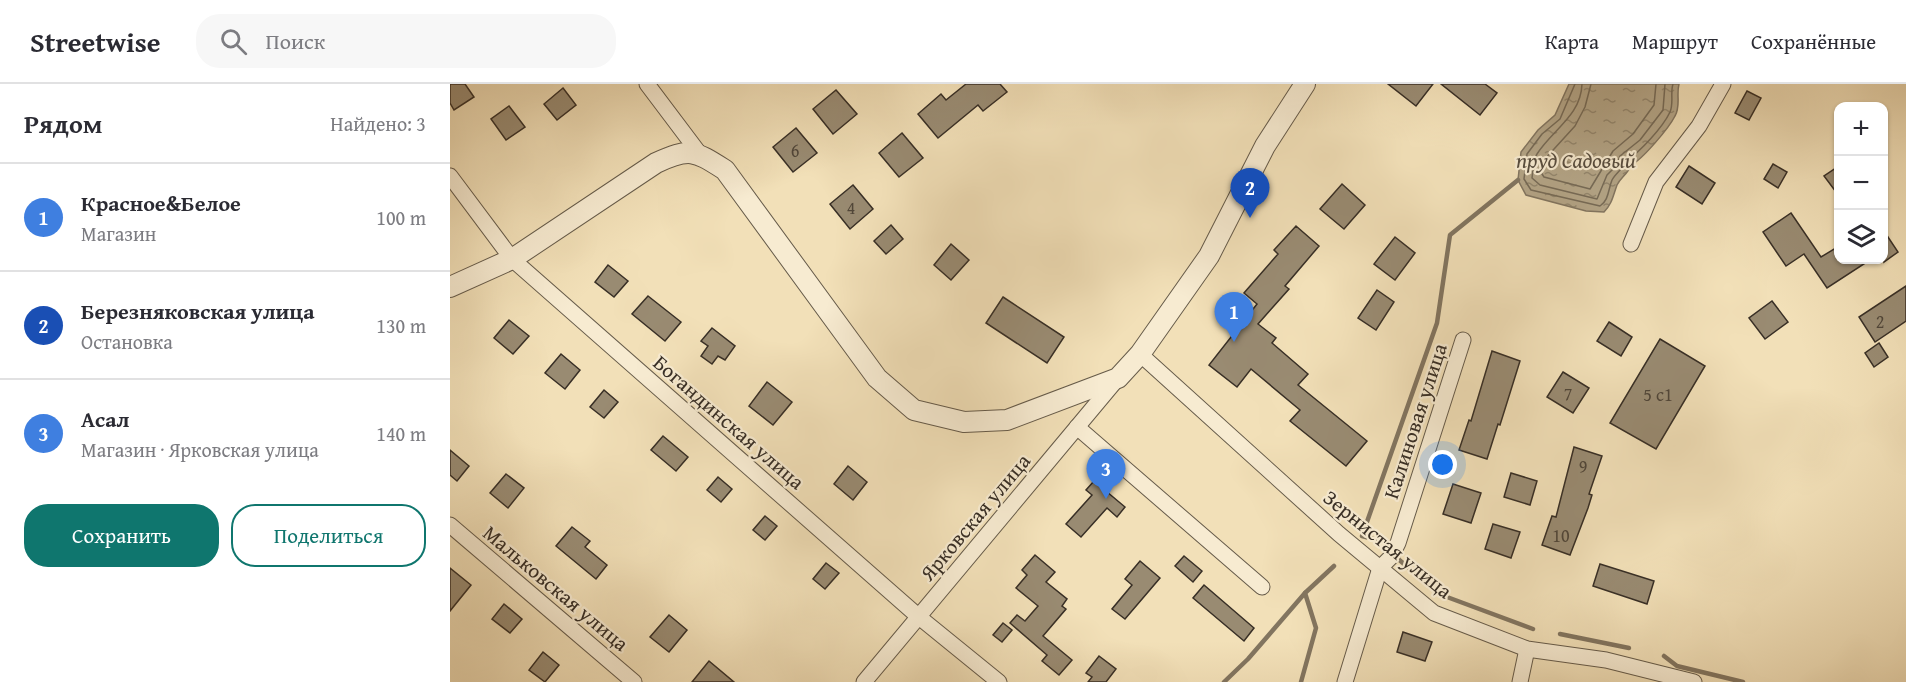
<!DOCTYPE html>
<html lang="ru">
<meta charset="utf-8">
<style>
:root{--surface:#fff;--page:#f7f7f7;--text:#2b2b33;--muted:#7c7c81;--line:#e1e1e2;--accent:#0f766e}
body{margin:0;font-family:"Gentium Book Plus",serif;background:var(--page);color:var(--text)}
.controls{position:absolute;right:18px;top:18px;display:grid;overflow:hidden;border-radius:12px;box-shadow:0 2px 4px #0004}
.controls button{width:54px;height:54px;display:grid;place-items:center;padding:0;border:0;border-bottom:2px solid var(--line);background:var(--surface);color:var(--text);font:30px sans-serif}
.you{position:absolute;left:993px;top:381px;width:21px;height:21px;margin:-15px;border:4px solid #fff;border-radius:50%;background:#1a73e8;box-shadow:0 0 0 9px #1a73e833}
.badge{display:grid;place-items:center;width:39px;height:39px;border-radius:50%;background:var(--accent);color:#fff;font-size:20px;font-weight:700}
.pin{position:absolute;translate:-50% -50px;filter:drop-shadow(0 2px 3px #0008)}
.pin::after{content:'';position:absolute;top:32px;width:21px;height:18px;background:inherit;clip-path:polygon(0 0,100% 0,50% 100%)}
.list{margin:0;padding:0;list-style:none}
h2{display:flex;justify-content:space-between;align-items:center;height:78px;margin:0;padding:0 24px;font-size:26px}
h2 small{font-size:20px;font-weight:400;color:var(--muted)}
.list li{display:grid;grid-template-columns:39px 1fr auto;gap:18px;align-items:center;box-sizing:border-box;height:108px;padding:0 24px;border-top:2px solid var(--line)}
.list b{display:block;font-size:22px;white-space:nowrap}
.list p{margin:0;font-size:20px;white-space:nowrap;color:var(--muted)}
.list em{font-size:20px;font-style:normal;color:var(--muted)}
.actions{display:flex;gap:12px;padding:18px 24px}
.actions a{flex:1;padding:14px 0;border:2px solid var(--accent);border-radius:24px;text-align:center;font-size:21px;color:var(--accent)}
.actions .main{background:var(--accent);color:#fff}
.icon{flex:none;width:33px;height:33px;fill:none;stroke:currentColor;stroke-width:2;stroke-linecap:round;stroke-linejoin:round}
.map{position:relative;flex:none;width:1456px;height:598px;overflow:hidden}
header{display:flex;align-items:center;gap:36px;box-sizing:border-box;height:84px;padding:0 30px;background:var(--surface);border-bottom:2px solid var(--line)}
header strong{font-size:28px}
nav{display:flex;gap:33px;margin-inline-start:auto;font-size:21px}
.search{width:420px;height:54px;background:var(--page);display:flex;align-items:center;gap:15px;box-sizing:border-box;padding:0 21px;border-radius:24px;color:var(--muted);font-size:22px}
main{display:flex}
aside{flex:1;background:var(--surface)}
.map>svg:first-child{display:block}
.water{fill:url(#water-ripples);stroke:#827560;stroke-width:1.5}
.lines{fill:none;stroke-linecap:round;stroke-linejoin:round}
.shore{stroke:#766a56;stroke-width:1.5}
.stream{stroke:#827560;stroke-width:4.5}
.building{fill:#998b72;stroke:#382f26;stroke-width:1.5}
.minor-casing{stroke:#665b4a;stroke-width:17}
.tertiary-casing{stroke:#665b4a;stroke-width:22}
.minor{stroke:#f7ebd1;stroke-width:15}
.tertiary{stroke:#f7ebd1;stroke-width:20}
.labels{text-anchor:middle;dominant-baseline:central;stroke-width:4.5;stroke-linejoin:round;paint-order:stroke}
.number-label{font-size:18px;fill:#504639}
.street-label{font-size:21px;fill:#382f26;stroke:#f7ebd1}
.water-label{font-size:22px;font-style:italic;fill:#574c3e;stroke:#f7ebd1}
</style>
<header>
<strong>Streetwise</strong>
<div class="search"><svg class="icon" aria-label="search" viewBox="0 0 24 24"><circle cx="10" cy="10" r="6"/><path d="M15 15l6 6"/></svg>Поиск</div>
<nav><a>Карта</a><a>Маршрут</a><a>Сохранённые</a></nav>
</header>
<main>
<aside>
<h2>Рядом<small>Найдено: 3</small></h2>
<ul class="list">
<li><span class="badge" style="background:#3f7fe0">1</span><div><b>Красное&amp;Белое</b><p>Магазин</p></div><em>100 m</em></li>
<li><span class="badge" style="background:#1a4fb4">2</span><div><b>Березняковская улица</b><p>Остановка</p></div><em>130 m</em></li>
<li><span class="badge" style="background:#3f7fe0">3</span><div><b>Асал</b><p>Магазин · Ярковская улица</p></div><em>140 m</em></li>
</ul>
<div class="actions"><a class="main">Сохранить</a><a>Поделиться</a></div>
</aside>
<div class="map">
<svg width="1456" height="598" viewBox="0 0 1456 598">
<defs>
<pattern id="water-ripples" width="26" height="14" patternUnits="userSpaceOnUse" patternTransform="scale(1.5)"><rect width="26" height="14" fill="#b3a486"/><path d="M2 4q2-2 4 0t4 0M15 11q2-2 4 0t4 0" fill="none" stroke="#93866d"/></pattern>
</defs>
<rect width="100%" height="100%" fill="#f2e0b8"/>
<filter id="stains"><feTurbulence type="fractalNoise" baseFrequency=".00333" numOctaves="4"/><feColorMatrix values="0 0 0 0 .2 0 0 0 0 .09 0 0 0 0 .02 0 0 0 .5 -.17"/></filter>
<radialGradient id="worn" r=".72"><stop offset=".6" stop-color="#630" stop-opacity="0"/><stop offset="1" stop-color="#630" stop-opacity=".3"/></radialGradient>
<path class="water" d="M1119 0H1229C1226 11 1231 22 1225 32 1219 44 1192 76 1181 81 1178 90 1171 93 1167 101 1163 112 1162 120 1154 128L1136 127 1076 111 1068 96 1071 68 1088 46 1105 31Z"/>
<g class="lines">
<g class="shore">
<path d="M1125 0 1110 35 1092 50 1077 70 1074 95 1081 106 1150 122C1159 116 1158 106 1162 96 1166 89 1173 85 1176 77 1190 68 1213 43 1220 28 1224 19 1220 9 1223 0"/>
<path d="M1132 0C1131 32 1102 46 1087 70 1083 76 1083 87 1082 94L1090 101 1147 115 1157 91 1166 82 1170 72 1190 56 1213 26 1215 0"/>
<path d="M1141 0 1135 23 1125 42 1094 76 1092 90 1094 93 1140 105 1163 67 1183 50 1204 21 1206 0"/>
</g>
<g class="stream">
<path d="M927 456 912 452 987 239 1000 151 1068 96"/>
<path d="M947 474 980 502"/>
<path d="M997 513 1083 545"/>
<path d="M1110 550 1179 564"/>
<path d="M1214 572 1227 582 1293 598"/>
<path d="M774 598 798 575 855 509"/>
<path d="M851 598 866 544 855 509 884 482"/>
</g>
</g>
<g class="building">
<path d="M0 0H15L24 13 4 26 0 19Z"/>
<path d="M516 0H550L557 8 533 27 528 21 488 54 468 30 491 10 496 16Z"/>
<path d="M938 0H983L966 22Z"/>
<path d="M991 0H1035L1047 9 1030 31Z"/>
<path d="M113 4 126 21 107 36 94 20Z"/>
<path d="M386 6 407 30 383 50 363 25Z"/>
<path d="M1297 7 1311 14 1299 36 1285 29Z"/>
<path d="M59 22 75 43 56 56 41 35Z"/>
<path d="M346 44 367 69 343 88 323 63Z"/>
<path d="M452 49 473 74 449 93 429 69Z"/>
<path d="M1323 80 1337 88 1328 104 1314 95Z"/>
<path d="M1239 82 1265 99 1252 120 1226 103Z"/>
<path d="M1389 82V112L1374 92Z"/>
<path d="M892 100 915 121 894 145 870 125Z"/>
<path d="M403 101 423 125 400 145 380 120Z"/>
<path d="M1341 129 1371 173 1389 162V176H1420L1377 204 1354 170 1336 182 1313 148Z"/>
<path d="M441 141 453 155 436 170 424 157Z"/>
<path d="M846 142 869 162 835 202 839 205 808 240 826 254 822 259 858 290 848 301 917 357 896 382 840 337 850 326 801 285 787 303 759 281 807 220 794 209 828 170 824 166Z"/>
<path d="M1434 147 1448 168 1434 178Z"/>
<path d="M945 153 965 169 945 196 924 180Z"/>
<path d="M501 160 519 176 501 196 484 181Z"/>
<path d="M158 181 178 197 164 213 145 198Z"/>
<path d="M1456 202V237L1425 258 1409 233Z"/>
<path d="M927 206 944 218 926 246 908 234Z"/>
<path d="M198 212 231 238 215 257 182 230Z"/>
<path d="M553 213 614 253 597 279 536 239Z"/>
<path d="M1322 217 1338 238 1315 255 1299 234Z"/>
<path d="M59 236 79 252 63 270 44 254Z"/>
<path d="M1159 238 1182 253 1171 272 1147 257Z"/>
<path d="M262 244 285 262 275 276 268 272 262 280 251 272 258 262 251 257Z"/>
<path d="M1210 255 1255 282 1206 365 1160 339Z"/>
<path d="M1429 259 1438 273 1424 283 1415 269Z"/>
<path d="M1042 267 1070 277 1050 341 1048 340 1037 375 1009 366 1019 336 1021 337Z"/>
<path d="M111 270 130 286 115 305 95 289Z"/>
<path d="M1113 288 1139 304 1123 329 1097 313Z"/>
<path d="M317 298 342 318 323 341 299 322Z"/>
<path d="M154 306 168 318 154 334 140 323Z"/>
<path d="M213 352 238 373 226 387 201 366Z"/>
<path d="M1124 363 1152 372 1139 410 1142 411 1138 424 1120 471 1092 461 1102 432 1106 433Z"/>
<path d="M0 366 19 382 7 397 0 391Z"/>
<path d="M398 382 417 398 403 416 384 400Z"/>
<path d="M1061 389 1087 397 1080 421 1054 413Z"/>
<path d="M56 390 74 404 58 424 40 409Z"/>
<path d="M268 393 282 405 271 418 257 406Z"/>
<path d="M644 397 675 423 667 433 657 424 631 453 616 440 642 411 636 406Z"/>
<path d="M1003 400 1031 409 1021 439 993 430Z"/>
<path d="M315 432 327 442 315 456 303 446Z"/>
<path d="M1043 440 1070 448 1061 474 1035 465Z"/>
<path d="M122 443 140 457 135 463 157 481 146 495 106 462Z"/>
<path d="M585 471 605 488 596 498 617 515 612 522 616 525 593 552 622 576 609 591 592 577 597 571 560 539 567 531 575 537 588 522 566 504 577 491 572 486Z"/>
<path d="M734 472 752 487 743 498 725 482Z"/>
<path d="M690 477 710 494 675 535 662 525 682 501 675 495Z"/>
<path d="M376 479 389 489 375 505 363 495Z"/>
<path d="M1150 480 1204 497 1197 520 1143 502Z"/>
<path d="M0 484 21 501 0 527Z"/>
<path d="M754 501 804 544 794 557 743 514Z"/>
<path d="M54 520 72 535 60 549 42 535Z"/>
<path d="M219 531 237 546 219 568 200 553Z"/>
<path d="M553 539 562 546 552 558 543 551Z"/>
<path d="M953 548 982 558 975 577 947 568Z"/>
<path d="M93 568 109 581 95 598 79 586Z"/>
<path d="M649 572 666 585 656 598H638L642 593 636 589Z"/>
<path d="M259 577 284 598H242Z"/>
</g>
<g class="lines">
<g class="minor-casing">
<g id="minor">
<path d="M197 0 249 69"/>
<path d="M0 92 62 175 469 533 549 598"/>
<path d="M1181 160 1206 98 1249 42 1273 0"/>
<path d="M690 270 889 450 984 529 1077 565 1156 576 1244 598"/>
<path d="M627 343 812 503"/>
<path d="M0 441 184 598"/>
<path d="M414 598 668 294"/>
<path d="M895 598 930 484 941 473 948 459 1013 256"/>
<path d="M1070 598 1077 565"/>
</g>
</g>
<g class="tertiary-casing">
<path id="tertiary" d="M0 203 62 175 206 79C240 63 245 67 275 86L427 294 464 326 514 338 557 336 668 294 690 270 759 172 815 62 855 0"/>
</g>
<use href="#minor" class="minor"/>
<use href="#tertiary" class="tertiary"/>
</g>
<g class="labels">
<g class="number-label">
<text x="345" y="66">6</text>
<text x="401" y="123">4</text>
<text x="1430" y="237">2</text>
<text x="1118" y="309">7</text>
<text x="1208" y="310">5 с1</text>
<text x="1133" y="382">9</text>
<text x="1111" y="451">10</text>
</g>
<g class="street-label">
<text transform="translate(965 337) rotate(-72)">Калиновая улица</text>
<text transform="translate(279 338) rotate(41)">Богандинская улица</text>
<text transform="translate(525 433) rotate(-50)">Ярковская улица</text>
<text transform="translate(938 460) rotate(39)">Зернистая улица</text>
<text transform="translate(106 504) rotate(40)">Мальковская улица</text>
</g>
<g class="water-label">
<text x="1126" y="76">пруд Садовый</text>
</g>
</g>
<rect width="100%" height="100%" filter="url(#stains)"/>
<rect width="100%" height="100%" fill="url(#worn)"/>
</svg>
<div class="controls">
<button>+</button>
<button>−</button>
<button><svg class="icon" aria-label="layers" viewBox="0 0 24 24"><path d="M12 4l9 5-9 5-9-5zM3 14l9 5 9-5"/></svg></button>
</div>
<div class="you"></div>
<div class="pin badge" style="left:784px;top:258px;background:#3f7fe0">1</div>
<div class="pin badge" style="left:800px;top:134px;background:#1a4fb4">2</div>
<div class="pin badge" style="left:656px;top:415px;background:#3f7fe0">3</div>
</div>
</main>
